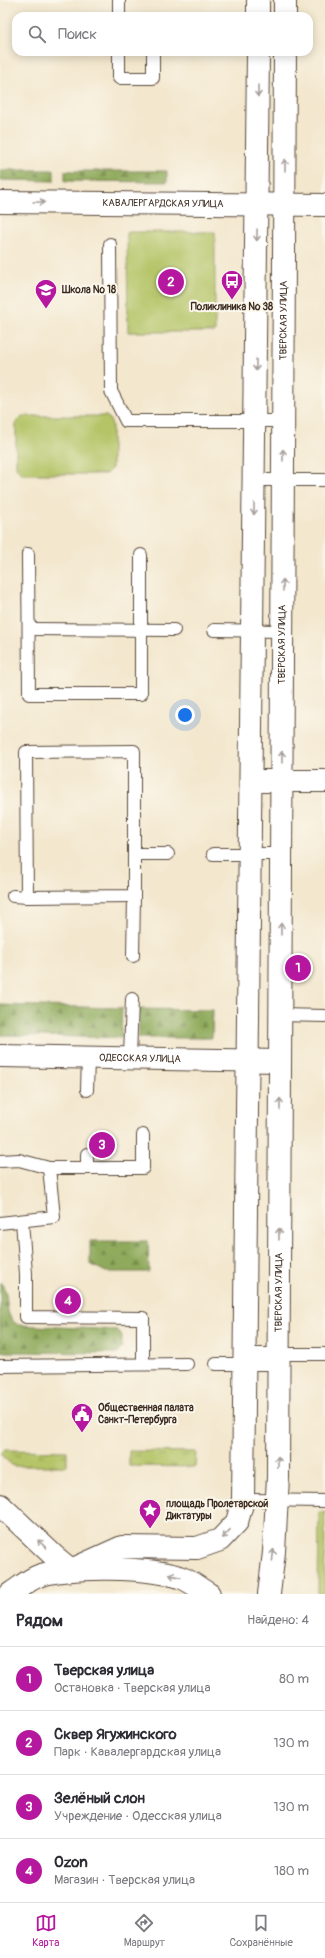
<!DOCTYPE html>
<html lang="ru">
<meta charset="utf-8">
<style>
:root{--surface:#fff;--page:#f2f2f3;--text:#2b2b33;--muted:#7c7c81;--line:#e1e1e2;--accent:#b5179e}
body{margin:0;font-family:Pangolin,sans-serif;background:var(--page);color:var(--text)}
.you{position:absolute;left:185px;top:715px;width:14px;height:14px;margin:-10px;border:3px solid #fff;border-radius:50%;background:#1a73e8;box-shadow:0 0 0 6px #1a73e833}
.badge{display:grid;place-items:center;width:26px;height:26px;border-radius:50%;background:var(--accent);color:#fff;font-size:13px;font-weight:700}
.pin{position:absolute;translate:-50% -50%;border:2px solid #fff;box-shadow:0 1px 4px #0006}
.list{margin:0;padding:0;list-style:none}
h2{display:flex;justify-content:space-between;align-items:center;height:52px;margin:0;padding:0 16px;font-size:17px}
h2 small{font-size:13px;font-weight:400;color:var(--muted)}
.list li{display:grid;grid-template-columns:26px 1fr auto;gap:12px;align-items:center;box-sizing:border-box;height:64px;padding:0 16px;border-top:1px solid var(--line)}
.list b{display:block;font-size:15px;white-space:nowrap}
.list p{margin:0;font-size:13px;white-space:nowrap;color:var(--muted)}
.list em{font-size:13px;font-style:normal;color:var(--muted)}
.icon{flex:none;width:22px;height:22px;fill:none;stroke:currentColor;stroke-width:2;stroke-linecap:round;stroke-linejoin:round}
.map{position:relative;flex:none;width:325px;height:1594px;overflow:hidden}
.search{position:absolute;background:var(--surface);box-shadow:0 2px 10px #0003;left:12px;right:12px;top:12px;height:44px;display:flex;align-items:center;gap:10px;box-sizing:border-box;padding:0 14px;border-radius:12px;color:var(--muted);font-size:15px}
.sheet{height:308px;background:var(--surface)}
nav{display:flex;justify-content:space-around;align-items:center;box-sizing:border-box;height:56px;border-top:1px solid var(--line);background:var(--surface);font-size:11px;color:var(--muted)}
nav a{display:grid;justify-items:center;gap:2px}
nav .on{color:var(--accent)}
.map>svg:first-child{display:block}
.grass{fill:url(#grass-tufts);stroke:#787742}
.forest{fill:url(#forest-firs);stroke:#656a3c}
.park{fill:#b4c466;stroke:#787742}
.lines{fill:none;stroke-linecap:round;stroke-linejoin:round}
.lane-casing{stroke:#574638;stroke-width:14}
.street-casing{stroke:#574638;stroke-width:24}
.secondary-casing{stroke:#574638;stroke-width:24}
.lane{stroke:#fff;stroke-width:12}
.street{stroke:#fff;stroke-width:22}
.secondary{stroke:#fff;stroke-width:22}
.oneway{stroke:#a79f9a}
.labels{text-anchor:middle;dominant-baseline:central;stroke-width:4;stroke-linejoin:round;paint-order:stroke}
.street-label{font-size:10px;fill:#3b2a1e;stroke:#fbf7ec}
.poi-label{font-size:10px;font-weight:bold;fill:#3b2a1e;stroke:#fbf7ec;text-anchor:start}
</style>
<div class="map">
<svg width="325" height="1594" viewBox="0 0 325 1594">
<defs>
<pattern id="grass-tufts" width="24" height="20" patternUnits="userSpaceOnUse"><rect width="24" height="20" fill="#b4c466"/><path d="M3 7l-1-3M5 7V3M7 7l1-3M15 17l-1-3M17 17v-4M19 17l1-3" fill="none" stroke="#949f53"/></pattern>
<pattern id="forest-firs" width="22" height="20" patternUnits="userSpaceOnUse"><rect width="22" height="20" fill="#8faa5b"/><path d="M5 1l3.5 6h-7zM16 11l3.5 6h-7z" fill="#768b4b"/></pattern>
</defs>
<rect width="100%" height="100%" fill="#fbf7ec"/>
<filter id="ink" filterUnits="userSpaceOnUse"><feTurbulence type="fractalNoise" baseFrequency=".025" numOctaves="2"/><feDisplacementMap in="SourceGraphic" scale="8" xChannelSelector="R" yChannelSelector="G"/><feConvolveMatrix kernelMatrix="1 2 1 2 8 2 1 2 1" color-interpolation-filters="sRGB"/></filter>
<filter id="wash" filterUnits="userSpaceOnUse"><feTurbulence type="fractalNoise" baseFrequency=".012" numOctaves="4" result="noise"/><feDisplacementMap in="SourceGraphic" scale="16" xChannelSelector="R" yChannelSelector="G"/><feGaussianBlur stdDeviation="0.9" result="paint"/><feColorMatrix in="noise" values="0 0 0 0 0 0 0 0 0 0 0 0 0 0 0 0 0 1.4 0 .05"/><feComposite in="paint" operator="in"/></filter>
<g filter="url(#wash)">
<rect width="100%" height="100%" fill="#f3e7cd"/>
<g class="grass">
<path d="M3 1450 67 1451V1466H13L0 1454Z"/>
<path d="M129 1451 196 1452 195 1467 129 1466Z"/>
</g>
<g class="forest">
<path d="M0 170H54V181L0 180Z"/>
<path d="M65 171H167V182L65 181Z"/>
<path d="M0 1005 122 1008 121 1038 0 1035Z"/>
<path d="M139 1009 213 1010 212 1038H139Z"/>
<path d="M90 1241H148L149 1272H106L90 1264Z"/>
<path d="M0 1282C13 1296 0 1313 18 1325L117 1330 122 1335V1347L118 1353 8 1352 0 1351Z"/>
</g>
<g class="park">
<path d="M127 232H215V332H128Z"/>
<path d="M22 416H106L109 418 112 425V468L106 474H22L17 469 16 465V422Z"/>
<path d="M319 1512H325V1594H318Z"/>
</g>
</g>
<g filter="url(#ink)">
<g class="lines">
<g class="lane-casing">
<g id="lane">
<path d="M119 0V16"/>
<path d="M119 52V78H153V52"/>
<path d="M110 244 111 391 126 421H283"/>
<path d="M255 480H325"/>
<path d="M28 554 29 694H141V555"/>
<path d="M29 629 174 630"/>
<path d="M214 630 282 631"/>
<path d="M134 751V896L27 897 26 752Z"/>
<path d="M134 854H168"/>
<path d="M213 854H281"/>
<path d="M13 896 27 897"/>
<path d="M133 956 134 896"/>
<path d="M280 1015 325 1016"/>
<path d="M130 1058 132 999"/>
<path d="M87 1090 88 1058"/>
<path d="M0 1161 19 1160 49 1168H143V1135"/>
<path d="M87 1168V1154"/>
<path d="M22 1221 26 1274V1317L143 1318V1364"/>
<path d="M0 1223 54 1217 49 1168"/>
<path d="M246 1354H325"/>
<path d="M216 1364H279"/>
<path d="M0 1366 187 1364"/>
<path d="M243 1500 325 1501"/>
</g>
</g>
<g class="street-casing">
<g id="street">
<path id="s1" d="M0 202 325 205"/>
<path d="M252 781H325"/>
<path id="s2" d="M0 1056 280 1061"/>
</g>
</g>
<g class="secondary-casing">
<g id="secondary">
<path d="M258 16V0"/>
<path d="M285 16V0"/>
<path d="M0 1505 54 1556 71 1570"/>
<path d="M71 1570 122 1547 197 1548 220 1540 237 1522 243 1500 258 52"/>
<path d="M10 1594C18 1589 27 1581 36 1577 63 1565 155 1567 182 1578 192 1582 200 1589 209 1594"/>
<path id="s3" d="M269 1594 274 1552 278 1477 285 52"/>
</g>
</g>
<use href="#lane" class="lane"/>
<use href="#street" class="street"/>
<use href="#secondary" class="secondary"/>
</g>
<defs><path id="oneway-shaft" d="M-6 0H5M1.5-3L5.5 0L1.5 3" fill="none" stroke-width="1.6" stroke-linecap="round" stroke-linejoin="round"/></defs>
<g class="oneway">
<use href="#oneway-shaft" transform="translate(258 91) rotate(90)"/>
<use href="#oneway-shaft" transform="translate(285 165) rotate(-90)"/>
<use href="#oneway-shaft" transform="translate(39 202)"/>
<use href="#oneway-shaft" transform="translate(257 235) rotate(91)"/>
<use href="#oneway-shaft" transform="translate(256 365) rotate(91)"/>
<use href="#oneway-shaft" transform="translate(283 455) rotate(-90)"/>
<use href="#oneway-shaft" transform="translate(254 509) rotate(91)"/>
<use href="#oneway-shaft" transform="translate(283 585) rotate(-90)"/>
<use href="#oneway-shaft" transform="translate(282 757) rotate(-90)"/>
<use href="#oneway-shaft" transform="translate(281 929) rotate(-90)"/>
<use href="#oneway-shaft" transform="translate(280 1104) rotate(-90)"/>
<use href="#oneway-shaft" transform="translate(279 1234) rotate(-90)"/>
<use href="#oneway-shaft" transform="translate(278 1462) rotate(-90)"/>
<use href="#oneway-shaft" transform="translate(226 1534) rotate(133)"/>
<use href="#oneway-shaft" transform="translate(42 1544) rotate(-136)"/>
<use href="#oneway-shaft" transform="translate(273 1555) rotate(-84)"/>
<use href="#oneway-shaft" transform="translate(175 1576) rotate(-167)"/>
</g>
</g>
<defs>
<g id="bus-pin" transform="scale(1.15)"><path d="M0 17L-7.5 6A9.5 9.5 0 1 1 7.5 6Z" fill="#b5179e" stroke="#fbf7ec"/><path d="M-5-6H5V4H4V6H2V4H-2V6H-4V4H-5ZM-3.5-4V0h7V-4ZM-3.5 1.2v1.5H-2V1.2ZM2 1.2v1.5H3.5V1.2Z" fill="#fff"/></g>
<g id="school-pin" transform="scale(1.15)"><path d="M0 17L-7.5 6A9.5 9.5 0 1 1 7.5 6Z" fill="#b5179e" stroke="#fbf7ec"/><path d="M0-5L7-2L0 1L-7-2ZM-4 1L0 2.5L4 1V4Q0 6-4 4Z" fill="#fff"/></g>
<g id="civic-pin" transform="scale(1.15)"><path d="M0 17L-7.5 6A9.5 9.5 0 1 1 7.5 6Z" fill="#b5179e" stroke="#fbf7ec"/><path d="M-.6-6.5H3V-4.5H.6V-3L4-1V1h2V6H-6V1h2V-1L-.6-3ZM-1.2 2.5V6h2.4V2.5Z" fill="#fff"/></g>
<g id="sight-pin" transform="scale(1.15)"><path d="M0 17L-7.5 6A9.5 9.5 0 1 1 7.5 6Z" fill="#b5179e" stroke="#fbf7ec"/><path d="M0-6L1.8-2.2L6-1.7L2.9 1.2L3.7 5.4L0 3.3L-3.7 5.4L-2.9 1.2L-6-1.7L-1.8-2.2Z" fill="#fff"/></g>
</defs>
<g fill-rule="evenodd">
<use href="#bus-pin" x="232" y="281"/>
<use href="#school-pin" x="46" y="290"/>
<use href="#civic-pin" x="82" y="1414"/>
<use href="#sight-pin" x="150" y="1510"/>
</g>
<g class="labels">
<g class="street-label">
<text stroke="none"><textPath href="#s1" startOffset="163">КАВАЛЕРГАРДСКАЯ УЛИЦА</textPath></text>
<text stroke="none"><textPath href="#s3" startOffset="1274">ТВЕРСКАЯ УЛИЦА</textPath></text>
<text stroke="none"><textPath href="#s3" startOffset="950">ТВЕРСКАЯ УЛИЦА</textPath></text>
<text stroke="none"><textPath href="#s2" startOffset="140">ОДЕССКАЯ УЛИЦА</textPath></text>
<text stroke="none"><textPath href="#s3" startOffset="302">ТВЕРСКАЯ УЛИЦА</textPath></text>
</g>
<g class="poi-label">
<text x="62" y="290">Школа № 18</text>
<text x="232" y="307" text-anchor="middle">Поликлиника № 38</text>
<text x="98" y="1408">Общественная палата<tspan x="98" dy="12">Санкт-Петербурга</tspan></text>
<text x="166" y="1504">площадь Пролетарской<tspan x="166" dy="12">Диктатуры</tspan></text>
</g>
</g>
</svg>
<div class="you"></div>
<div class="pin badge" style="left:298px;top:968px">1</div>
<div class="pin badge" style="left:171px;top:282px">2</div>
<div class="pin badge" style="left:102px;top:1145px">3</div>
<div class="pin badge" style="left:68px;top:1301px">4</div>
<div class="search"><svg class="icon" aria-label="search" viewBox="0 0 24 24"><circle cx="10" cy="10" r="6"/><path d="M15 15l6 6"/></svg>Поиск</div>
</div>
<section class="sheet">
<h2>Рядом<small>Найдено: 4</small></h2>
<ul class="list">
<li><span class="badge">1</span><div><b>Тверская улица</b><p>Остановка · Тверская улица</p></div><em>80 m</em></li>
<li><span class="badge">2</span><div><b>Сквер Ягужинского</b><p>Парк · Кавалергардская улица</p></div><em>130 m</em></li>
<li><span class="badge">3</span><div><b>Зелёный слон</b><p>Учреждение · Одесская улица</p></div><em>130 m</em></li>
<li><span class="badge">4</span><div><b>Ozon</b><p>Магазин · Тверская улица</p></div><em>180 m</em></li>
</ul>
</section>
<nav>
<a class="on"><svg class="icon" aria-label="map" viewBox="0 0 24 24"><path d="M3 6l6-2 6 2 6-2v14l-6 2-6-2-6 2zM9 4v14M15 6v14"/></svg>Карта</a>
<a><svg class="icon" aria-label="directions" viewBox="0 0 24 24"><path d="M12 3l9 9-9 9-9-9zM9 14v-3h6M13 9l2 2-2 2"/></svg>Маршрут</a>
<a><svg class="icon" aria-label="saved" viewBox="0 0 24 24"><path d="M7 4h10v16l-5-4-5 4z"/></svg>Сохранённые</a>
</nav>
